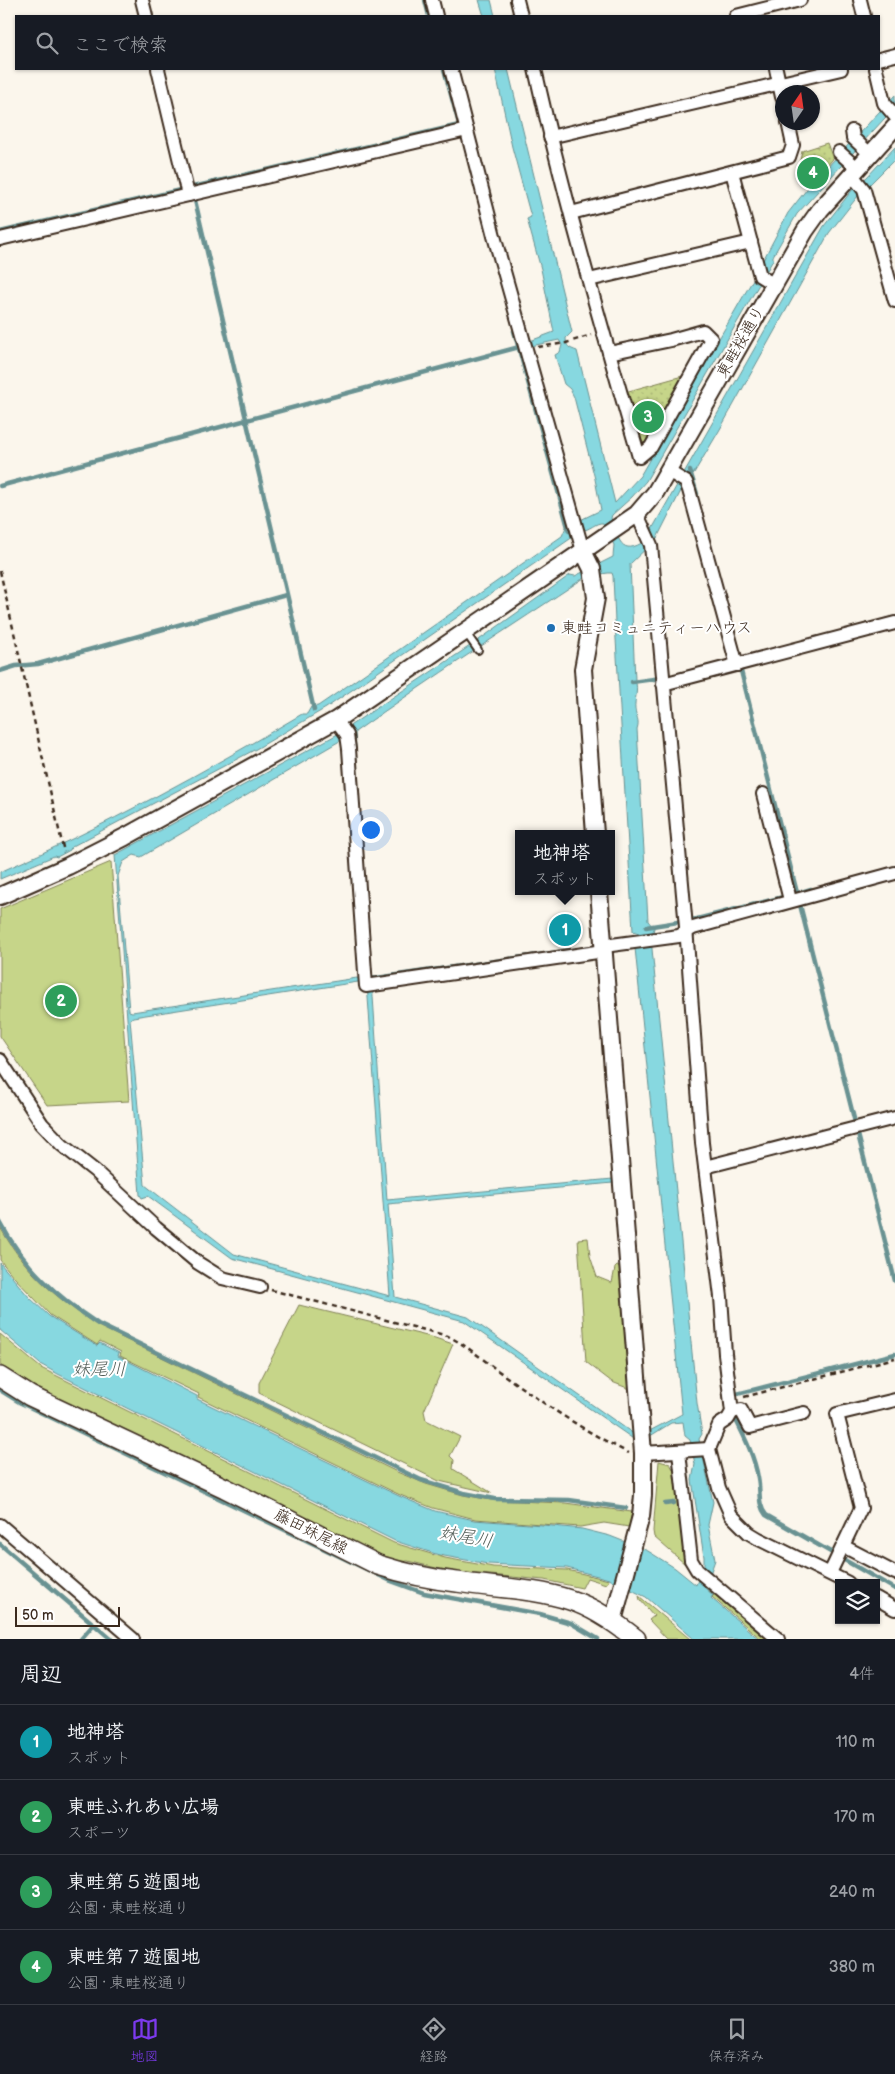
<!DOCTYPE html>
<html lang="ja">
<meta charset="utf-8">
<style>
:root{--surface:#171b24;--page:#242831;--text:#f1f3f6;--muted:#9ea1a6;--line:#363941;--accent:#7c3aed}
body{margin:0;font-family:"Balsamiq Sans","Klee One",sans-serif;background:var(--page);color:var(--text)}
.controls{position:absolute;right:15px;bottom:15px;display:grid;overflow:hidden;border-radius:0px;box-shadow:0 1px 4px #0004}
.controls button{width:45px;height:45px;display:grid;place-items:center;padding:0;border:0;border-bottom:1px solid var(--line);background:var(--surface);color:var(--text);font:25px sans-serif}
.compass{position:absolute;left:775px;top:85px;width:45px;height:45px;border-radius:50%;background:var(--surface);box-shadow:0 1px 4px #0004;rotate:13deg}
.scale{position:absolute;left:15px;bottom:12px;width:105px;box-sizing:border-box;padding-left:5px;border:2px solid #3b2a1e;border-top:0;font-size:14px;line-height:18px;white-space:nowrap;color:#3b2a1e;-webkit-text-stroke:4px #fff;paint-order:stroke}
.you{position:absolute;left:370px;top:829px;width:18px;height:18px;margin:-12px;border:4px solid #fff;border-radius:50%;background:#1a73e8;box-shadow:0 0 0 8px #1a73e833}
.badge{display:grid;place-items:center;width:32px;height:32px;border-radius:50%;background:var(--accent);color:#fff;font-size:16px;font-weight:700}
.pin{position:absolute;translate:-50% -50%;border:2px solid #fff;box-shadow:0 1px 5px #0006}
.popup{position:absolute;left:515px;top:830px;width:100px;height:65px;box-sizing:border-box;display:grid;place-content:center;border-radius:0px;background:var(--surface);filter:drop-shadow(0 1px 4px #0005);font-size:16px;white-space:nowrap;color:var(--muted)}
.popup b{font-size:19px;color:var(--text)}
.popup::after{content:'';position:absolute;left:50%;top:100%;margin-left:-10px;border:10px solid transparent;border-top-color:var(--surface)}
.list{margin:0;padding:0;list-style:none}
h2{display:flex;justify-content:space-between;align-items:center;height:65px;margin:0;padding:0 20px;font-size:21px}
h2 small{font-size:16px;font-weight:400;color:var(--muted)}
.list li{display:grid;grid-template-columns:32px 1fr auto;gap:15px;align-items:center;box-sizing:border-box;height:75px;padding:0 20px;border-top:1px solid var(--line)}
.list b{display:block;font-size:19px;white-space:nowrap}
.list p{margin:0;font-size:16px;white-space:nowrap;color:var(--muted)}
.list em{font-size:16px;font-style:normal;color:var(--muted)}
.icon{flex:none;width:28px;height:28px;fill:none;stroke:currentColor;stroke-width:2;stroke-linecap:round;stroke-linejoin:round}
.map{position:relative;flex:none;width:895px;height:1639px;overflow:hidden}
.search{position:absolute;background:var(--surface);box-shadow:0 1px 4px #0004;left:15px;right:15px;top:15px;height:55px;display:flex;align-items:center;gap:12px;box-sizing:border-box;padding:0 18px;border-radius:0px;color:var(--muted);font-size:19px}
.sheet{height:365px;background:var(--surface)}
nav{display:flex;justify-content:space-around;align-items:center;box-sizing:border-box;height:70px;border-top:1px solid var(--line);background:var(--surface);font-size:14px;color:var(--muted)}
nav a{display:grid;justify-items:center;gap:2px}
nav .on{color:var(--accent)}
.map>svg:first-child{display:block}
.grass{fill:#c6d589;stroke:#808054}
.park{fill:url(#park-dots);stroke:#808054}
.water{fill:#87d8e0;stroke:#699292;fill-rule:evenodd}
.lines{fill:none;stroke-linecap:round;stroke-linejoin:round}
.stream{stroke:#699292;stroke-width:4.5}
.service-casing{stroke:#3b2a1e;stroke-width:10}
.minor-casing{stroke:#3b2a1e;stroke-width:16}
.tertiary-casing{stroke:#3b2a1e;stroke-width:20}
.secondary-casing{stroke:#3b2a1e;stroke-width:22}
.path{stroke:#3b2a1e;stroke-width:2.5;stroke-dasharray:5 4;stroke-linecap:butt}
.service{stroke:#fff;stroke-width:6}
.minor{stroke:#fff;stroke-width:12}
.tertiary{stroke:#fff;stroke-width:16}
.secondary{stroke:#fff;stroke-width:19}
.poi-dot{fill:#1f6fb2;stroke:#fff;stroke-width:2}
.labels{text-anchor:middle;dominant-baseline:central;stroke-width:4;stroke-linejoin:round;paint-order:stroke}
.street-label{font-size:16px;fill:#3b2a1e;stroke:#fff}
.poi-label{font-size:16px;fill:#3b2a1e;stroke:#fff;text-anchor:start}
.water-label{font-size:18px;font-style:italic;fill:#525e58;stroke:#fff}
</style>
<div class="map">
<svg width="895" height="1639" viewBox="0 0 895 1639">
<defs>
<pattern id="park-dots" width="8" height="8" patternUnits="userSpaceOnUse" patternTransform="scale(1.25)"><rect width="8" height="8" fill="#c6d589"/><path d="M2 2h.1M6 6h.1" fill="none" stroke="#abb776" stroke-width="1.8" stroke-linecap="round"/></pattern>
</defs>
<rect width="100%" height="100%" fill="#fbf6ec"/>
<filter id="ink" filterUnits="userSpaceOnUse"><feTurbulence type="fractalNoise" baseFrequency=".02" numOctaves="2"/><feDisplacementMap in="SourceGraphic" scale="10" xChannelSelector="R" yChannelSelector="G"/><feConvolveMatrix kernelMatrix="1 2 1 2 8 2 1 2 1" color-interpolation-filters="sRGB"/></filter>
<g filter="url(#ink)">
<g class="grass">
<path d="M111 862 129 1101 47 1105 0 1036V909Z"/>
<path d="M0 1227C25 1272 56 1298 98 1326L397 1472 426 1484 463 1495 491 1500 565 1503 632 1512 629 1527 604 1523 580 1527 475 1519 433 1508 400 1495 198 1397 199 1394 120 1356 121 1352 100 1341 97 1345 50 1315 13 1276 0 1260Z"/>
<path d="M588 1238 590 1256 597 1277 612 1283 615 1268 617 1266 621 1267 630 1389 612 1382 586 1362 578 1239Z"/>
<path d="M299 1305 435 1338 453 1344 424 1411 426 1420 460 1437 450 1456 454 1460 453 1469 492 1493 439 1481 259 1393V1383Z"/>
<path d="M0 1334 41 1368 394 1543 445 1558 493 1567 567 1570 609 1580 606 1584 587 1578 582 1588 544 1580 448 1571 408 1561 386 1563 52 1397 0 1365Z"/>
<path d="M659 1461 670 1464 675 1472 685 1564 654 1537 653 1531Z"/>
<path d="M708 1585 771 1639H761L712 1597 714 1595 706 1588Z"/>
<path d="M639 1596 690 1639H667L649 1620 654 1616 640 1600Z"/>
</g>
<g class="park">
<path d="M827 143 833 159 809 186 802 160H800L802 151Z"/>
<path d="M686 375 650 443 639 442 625 392Z"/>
</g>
<g class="water">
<path d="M479 0H491L495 16H484Z"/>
<path d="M495 69H508L572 332 566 338C566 347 569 348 577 351L615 503 640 476 751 283 788 213 807 189 895 95V107L797 214 773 256V260L646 481 632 497 612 515 611 518C620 544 622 558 651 537V531L824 226 853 189 867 177 895 147V159L858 196 829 233 719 431 694 473 687 479 657 538 630 564 635 680C639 690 634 699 635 709 636 717 640 720 637 729L648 921 654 928 653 932 651 933 652 949 697 1403 702 1434 699 1439 713 1502 708 1525 715 1560 705 1588 713 1595 711 1598 759 1639H694L646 1597 609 1579 567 1568 488 1564 439 1555 395 1541 58 1374 40 1364 0 1330V1263L29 1297 49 1316 97 1346 100 1343 119 1353 118 1356 197 1396V1399L399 1496 435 1511 474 1520 543 1525 582 1529 610 1536 648 1551 675 1568 696 1585 704 1564V1557L692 1480 695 1464 690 1440 685 1436 683 1422 671 1423 639 1443 464 1321 232 1258 148 1196 142 1198 140 1195 115 855 336 735 476 642 570 575 575 576 613 557 614 545 603 523C595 522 590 531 581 530L570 539 326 708 256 749 71 847 70 850 57 857 54 856 0 879V872C104 827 204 772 302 714H307L311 707 318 706 337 693 562 536 566 527 601 510 595 479 574 397 570 389 564 384 555 355 560 352 562 345 559 340 531 346 530 341 554 332 541 269 527 219 531 217 512 147ZM608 573H612L613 576 615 622 633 931 639 933 640 944 635 948 682 1414 638 1437 468 1317 395 1297 388 1204 613 1183V1179L387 1200 372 982 589 951 588 946 371 977 355 732C431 678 509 628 587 576ZM350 735 363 980 357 978 132 1012 129 1011 118 876 123 862 134 855 141 857ZM358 982 367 984 390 1296 234 1254 145 1185 130 1019 133 1017Z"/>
</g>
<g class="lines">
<g class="stream">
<path d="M425 0 429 16"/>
<path d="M444 69 460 128"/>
<path d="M194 196 314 710"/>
<path d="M0 232 459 125"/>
<path d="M514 331 569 531"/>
<path d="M690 471 697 494"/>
<path d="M0 486 523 346"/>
<path d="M0 671 16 666 38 664 286 595"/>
<path d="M741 671 895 1281"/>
<path d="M632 682 661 678"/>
<path d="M795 894 811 889"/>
<path d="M646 927 697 919 787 896"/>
<path d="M0 1222C23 1266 57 1297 98 1324L421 1480 464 1493 495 1499 569 1500 626 1508"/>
<path d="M0 1390 21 1403 391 1581 424 1593 540 1614 571 1623 598 1639"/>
<path d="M737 1394 895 1354"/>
<path d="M736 1420C745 1438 755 1458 758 1478 761 1492 757 1504 766 1515L895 1589"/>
<path d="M665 1504 674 1503"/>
<path d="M0 1544 111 1639"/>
<path d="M81 1639 94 1624"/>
</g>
<g class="service-casing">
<path id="service" d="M466 633 478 650"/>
</g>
<g class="minor-casing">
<g id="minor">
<path d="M142 0 146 16"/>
<path d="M432 0 436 16"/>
<path d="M517 0 521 16"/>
<path d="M860 0 864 16"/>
<path d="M736 16 800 0"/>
<path d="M879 59 895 55"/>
<path d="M158 69 188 195"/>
<path d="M451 69 494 236 583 551"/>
<path d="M535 69C564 199 602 328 639 457L651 447 711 339 703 331 671 340 609 353"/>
<path d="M776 69 782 97"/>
<path d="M876 69 884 103 895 116"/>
<path d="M852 131 853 138 870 154"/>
<path d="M550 137 841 69"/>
<path d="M839 152 857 168"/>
<path d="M732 172 760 276 773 284"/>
<path d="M852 175 864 190 895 301"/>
<path d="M571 213 789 157 793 145 788 122"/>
<path d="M0 239 467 130"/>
<path d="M589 280 751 242"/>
<path d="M668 471 686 482 689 490 737 665"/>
<path d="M637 514 651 545 686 927 702 1143 721 1297 725 1354 732 1412 728 1419 719 1425 709 1449 719 1488 731 1515 749 1533 759 1539 848 1583"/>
<path d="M663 684 895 623"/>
<path d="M336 720 347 735 349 749 366 986 604 951"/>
<path d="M763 794 790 900"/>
<path d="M604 946 679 936 693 928 895 873"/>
<path d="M0 1060 42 1124 62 1145 95 1171 156 1228 198 1263 222 1278 260 1287"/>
<path d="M705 1167 895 1118"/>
<path d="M732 1412 741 1410 750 1427 804 1413"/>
<path d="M679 1452 691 1560 697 1570 778 1639"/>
<path d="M643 1453 709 1449"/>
<path d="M0 1525 133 1639"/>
<path d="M843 1546 895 1573"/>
<path d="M830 1573 861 1508 837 1414 895 1400"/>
<path d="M876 1598 895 1609"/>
</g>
</g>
<g class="tertiary-casing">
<g id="tertiary">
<path d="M583 551 592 569 596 598 583 669 595 834"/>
<path d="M599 891 643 1453V1495L641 1516 613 1621"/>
<path d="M0 896 68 866 125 837 336 720 637 514 655 493 662 481 805 231 820 210 895 127"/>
</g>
</g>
<g class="secondary-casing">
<path id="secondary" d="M0 1377 30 1396 225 1488 378 1565C403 1573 430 1579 457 1582 494 1588 534 1588 570 1600 595 1608 616 1623 636 1639"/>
</g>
<g class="path">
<path d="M538 347 566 343 591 335"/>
<path d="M0 571 64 852"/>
<path d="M557 929 558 945"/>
<path d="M271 1290 448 1336C471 1348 489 1365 511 1380 548 1407 588 1433 629 1453"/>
<path d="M744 1397 895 1358"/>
</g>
<use href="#service" class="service"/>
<use href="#minor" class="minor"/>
<use href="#tertiary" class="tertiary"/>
<use href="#secondary" class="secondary"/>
</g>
</g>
<circle class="poi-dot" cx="551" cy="628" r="5"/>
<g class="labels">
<g class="street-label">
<text transform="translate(741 342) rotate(-60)">東畦桜通り</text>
<text transform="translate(311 1532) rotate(27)">藤田妹尾線</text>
</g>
<g class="poi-label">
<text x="561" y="628">東畦コミュニティーハウス</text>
</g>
<g class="water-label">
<text x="99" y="1369">妹尾川</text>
<text transform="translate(466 1537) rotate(10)">妹尾川</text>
</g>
</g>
</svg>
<div class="controls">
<button><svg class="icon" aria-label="layers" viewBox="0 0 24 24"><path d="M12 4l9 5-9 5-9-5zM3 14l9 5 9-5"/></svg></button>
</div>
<svg class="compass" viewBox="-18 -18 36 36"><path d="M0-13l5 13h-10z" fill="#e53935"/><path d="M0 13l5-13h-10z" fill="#9ea1a6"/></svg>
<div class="scale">50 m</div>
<div class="you"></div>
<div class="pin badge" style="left:565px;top:930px;background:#0f9aa8">1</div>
<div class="popup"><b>地神塔</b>スポット</div>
<div class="pin badge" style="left:61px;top:1001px;background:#2e9e5b">2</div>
<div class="pin badge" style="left:648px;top:417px;background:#2e9e5b">3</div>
<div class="pin badge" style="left:813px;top:173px;background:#2e9e5b">4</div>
<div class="search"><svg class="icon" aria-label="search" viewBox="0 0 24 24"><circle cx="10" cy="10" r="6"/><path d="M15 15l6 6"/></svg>ここで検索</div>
</div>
<section class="sheet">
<h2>周辺<small>4件</small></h2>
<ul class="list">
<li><span class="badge" style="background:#0f9aa8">1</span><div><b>地神塔</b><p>スポット</p></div><em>110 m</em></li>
<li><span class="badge" style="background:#2e9e5b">2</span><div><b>東畦ふれあい広場</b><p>スポーツ</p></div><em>170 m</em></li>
<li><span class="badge" style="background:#2e9e5b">3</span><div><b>東畦第５遊園地</b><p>公園 · 東畦桜通り</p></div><em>240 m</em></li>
<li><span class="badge" style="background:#2e9e5b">4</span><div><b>東畦第７遊園地</b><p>公園 · 東畦桜通り</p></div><em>380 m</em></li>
</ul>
</section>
<nav>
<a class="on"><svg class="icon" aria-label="map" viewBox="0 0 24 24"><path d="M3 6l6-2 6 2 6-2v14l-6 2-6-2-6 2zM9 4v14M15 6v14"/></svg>地図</a>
<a><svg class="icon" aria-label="directions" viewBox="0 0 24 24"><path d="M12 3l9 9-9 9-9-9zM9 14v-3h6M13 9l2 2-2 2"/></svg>経路</a>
<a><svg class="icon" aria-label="saved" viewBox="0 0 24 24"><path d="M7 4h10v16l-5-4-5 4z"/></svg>保存済み</a>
</nav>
